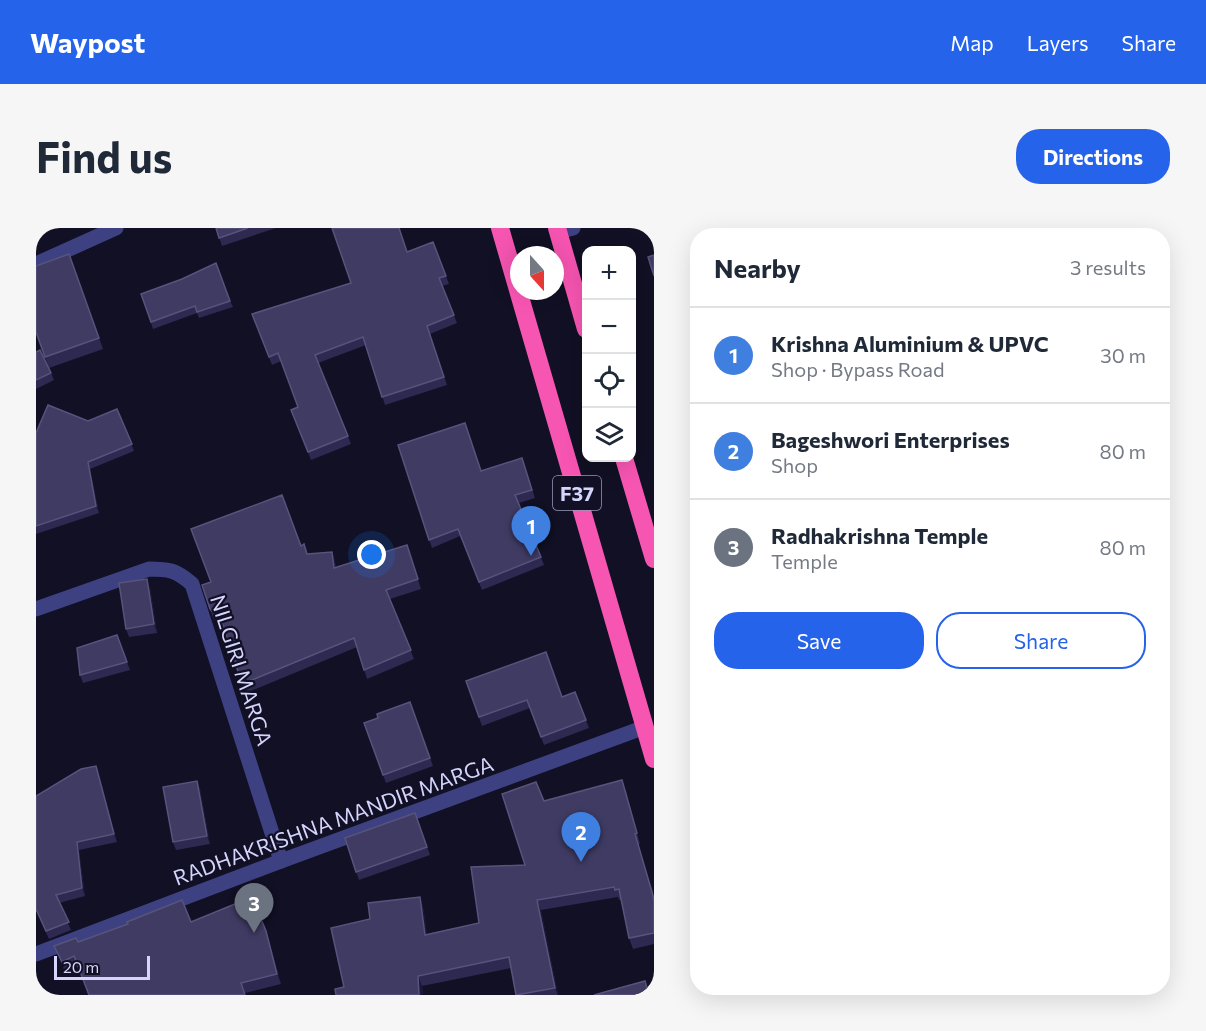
<!DOCTYPE html>
<meta charset="utf-8">
<style>
:root{--surface:#fff;--page:#f6f6f7;--text:#1f2937;--muted:#747a83;--line:#e0e1e3;--accent:#2563eb}
body{margin:0;font-family:Commissioner,sans-serif;background:var(--page);color:var(--text)}
.controls{position:absolute;right:18px;top:18px;display:grid;overflow:hidden;border-radius:12px;box-shadow:0 6px 24px #0002}
.controls button{width:54px;height:54px;display:grid;place-items:center;padding:0;border:0;border-bottom:2px solid var(--line);background:var(--surface);color:var(--text);font:30px sans-serif}
.compass{position:absolute;left:474px;top:18px;width:54px;height:54px;border-radius:50%;background:var(--surface);box-shadow:0 6px 24px #0002;rotate:159deg}
.scale{position:absolute;left:18px;bottom:15px;width:96px;box-sizing:border-box;padding-left:6px;border:3px solid #d5d4fd;border-top:0;font-size:16px;line-height:21px;white-space:nowrap;color:#d5d4fd;-webkit-text-stroke:4px #111024;paint-order:stroke}
.you{position:absolute;left:336px;top:327px;width:21px;height:21px;margin:-15px;border:4px solid #fff;border-radius:50%;background:#1a73e8;box-shadow:0 0 0 9px #1a73e833}
.badge{display:grid;place-items:center;width:39px;height:39px;border-radius:50%;background:var(--accent);color:#fff;font-size:20px;font-weight:700}
.pin{position:absolute;translate:-50% -50px;filter:drop-shadow(0 2px 3px #0008)}
.pin::after{content:'';position:absolute;top:32px;width:21px;height:18px;background:inherit;clip-path:polygon(0 0,100% 0,50% 100%)}
.list{margin:0;padding:0;list-style:none}
h2{display:flex;justify-content:space-between;align-items:center;height:78px;margin:0;padding:0 24px;font-size:26px}
h2 small{font-size:20px;font-weight:400;color:var(--muted)}
.list li{display:grid;grid-template-columns:39px 1fr auto;gap:18px;align-items:center;box-sizing:border-box;height:96px;padding:0 24px;border-top:2px solid var(--line)}
.list b{display:block;font-size:22px;white-space:nowrap}
.list p{margin:0;font-size:20px;white-space:nowrap;color:var(--muted)}
.list em{font-size:20px;font-style:normal;color:var(--muted)}
.actions{display:flex;gap:12px;padding:18px 24px}
.actions a{flex:1;padding:14px 0;border:2px solid var(--accent);border-radius:24px;text-align:center;font-size:21px;color:var(--accent)}
.actions .main{background:var(--accent);color:#fff}
.icon{flex:none;width:33px;height:33px;fill:none;stroke:currentColor;stroke-width:2;stroke-linecap:round;stroke-linejoin:round}
.map{position:relative;flex:none;width:618px;height:767px;overflow:hidden;border-radius:24px}
header{display:flex;align-items:center;gap:36px;box-sizing:border-box;height:84px;padding:0 30px;background:var(--accent);color:#fff}
header strong{font-size:28px}
nav{display:flex;gap:33px;margin-inline-start:auto;font-size:21px}
.intro{display:flex;align-items:center;justify-content:space-between;box-sizing:border-box;height:144px;padding:0 36px}
h1{margin:0;font-size:42px}
.button{padding:15px 27px;border-radius:24px;background:var(--accent);color:#fff;font-size:21px;font-weight:700}
main{display:flex;gap:36px;padding:0 36px}
aside{flex:1;background:var(--surface);border-radius:24px;box-shadow:0 6px 24px #0002}
.map>svg:first-child{display:block}
.lines{fill:none;stroke-linecap:round;stroke-linejoin:round}
.street{stroke:#3d4181;stroke-width:15}
.highway{stroke:#f755b2;stroke-width:18}
.wall{fill:#2e2951}
.shaded-wall{fill:#1b1737}
.building{fill:#403b63;stroke:#57537c;stroke-width:1.5}
.labels{text-anchor:middle;dominant-baseline:central;stroke-width:4.5;stroke-linejoin:round;paint-order:stroke}
.shield{fill:#111024;stroke:#9a99bc;stroke-width:1.5}
.shield-label{font-size:20px;font-weight:bold;fill:#d5d4fd}
.street-label{font-size:21px;fill:#d5d4fd;stroke:#111024}
</style>
<header>
<strong>Waypost</strong>
<nav><a>Map</a><a>Layers</a><a>Share</a></nav>
</header>
<div class="intro"><h1>Find us</h1><a class="button">Directions</a></div>
<main>
<div class="map">
<svg width="618" height="767" viewBox="0 0 618 767">
<rect width="100%" height="100%" fill="#111024"/>
<g class="lines">
<g class="street">
<path d="M522 4 537 0"/>
<path d="M0 36 80 0"/>
<path d="M0 381 113 341C133 341 140 342 156 356L245 633"/>
<path d="M0 726 245 633 609 499"/>
</g>
<g class="highway">
<path d="M464 0 618 531"/>
<path d="M521 0 550 101"/>
<path d="M588 230 618 331"/>
</g>
</g>
<g class="wall">
<path d="M180 0H240L186 18Z"/>
<path d="M397 14 413 56 406 58 421 95 394 106 411 157 349 177 330 117 282 135 315 216 275 232 255 182 262 179 245 133 236 137 216 86 315 55 371 24Z"/>
<path d="M33 26 67 121 13 140 0 104Z"/>
<path d="M105 66 194 73 197 79 163 90 161 85 117 101Z"/>
<path d="M0 124 15 145 18 152 0 161Z"/>
<path d="M81 181 98 223 54 241 63 285 0 306V205L52 193Z"/>
<path d="M362 217 446 243 486 230 499 270 483 275 508 337 446 362 424 308 396 320Z"/>
<path d="M371 317 385 361 354 371 378 431 331 451 321 419 210 465 190 406 177 390 166 357 265 318 271 326 296 324 299 333 300 339Z"/>
<path d="M114 359 121 405 93 409 90 401Z"/>
<path d="M81 407 94 442 47 455 44 447Z"/>
<path d="M430 453 526 469 539 464 553 500 508 517 494 480 446 498Z"/>
<path d="M374 474 397 538 350 555 328 495 342 490Z"/>
<path d="M60 538 81 614 43 622 49 668 23 675 35 702 13 711 0 683V568Z"/>
<path d="M161 553 164 561 174 616 140 622 137 614Z"/>
<path d="M590 563 604 616H602L618 668V716L597 721 593 710 585 672H583L582 669 505 682 522 767H480L475 740 386 758 387 767H300L308 759 334 691 384 669 387 679 391 706 443 695 489 637 508 573Z"/>
<path d="M379 585 394 627 323 652 309 610Z"/>
<path d="M155 694 230 703 233 713 245 756 209 765 42 738 29 744 18 718Z"/>
</g>
<g class="shaded-wall">
<path d="M52 234 54 241 63 285 60 278Z"/>
<path d="M296 324 299 333 301 350 298 340Z"/>
<path d="M111 351 114 359 121 405 118 396Z"/>
<path d="M60 538 63 546 81 614 78 606Z"/>
<path d="M586 552 590 563 604 616 601 605Z"/>
<path d="M161 553 164 561 174 616 171 608Z"/>
<path d="M41 614 43 622 49 668 46 660Z"/>
<path d="M384 669 387 679 393 717 389 707Z"/>
<path d="M501 672 505 682 522 767 519 760Z"/>
<path d="M230 703 233 713 245 756 241 746Z"/>
<path d="M382 748 386 758 387 767H383Z"/>
</g>
<g class="building">
<path d="M180 0H212L183 10Z"/>
<path d="M296 0H363L371 24 397 14 410 48 403 50 418 87 391 98 408 149 346 169 327 109 279 127 312 208 272 224 255 182 262 179 242 125 233 129 216 86 315 55Z"/>
<path d="M33 26 63 110 9 129 0 104V38Z"/>
<path d="M618 27V48L612 29Z"/>
<path d="M180 35 194 73 161 84 159 78 115 94 105 66 146 51Z"/>
<path d="M4 122 15 145 0 152V124Z"/>
<path d="M12 177 52 193 81 181 96 216 52 234 60 278 0 298V205Z"/>
<path d="M429 195 445 243 486 230 496 262 479 267 505 329 443 354 422 301 393 312 362 217Z"/>
<path d="M246 267 265 318 268 316 271 326 296 324 298 340 371 317 382 351 350 362 375 422 328 442 318 410 206 456 187 397 174 381 166 357 175 354 155 301Z"/>
<path d="M111 351 118 396 90 401 83 355Z"/>
<path d="M81 407 91 434 44 447 41 420Z"/>
<path d="M510 424 526 469 539 464 550 492 505 509 491 472 443 489 430 453Z"/>
<path d="M374 474 394 530 347 547 328 495 342 490 341 486Z"/>
<path d="M60 538 78 606 41 614 46 660 20 667 33 694 10 703 0 681V568L45 541Z"/>
<path d="M586 552 601 605 599 606 616 664 618 673V705L593 710 583 661 579 662 578 659 501 672 519 760 480 767 473 729 382 748 383 767H300L299 761 308 759 295 700 334 691 332 675 384 669 389 707 443 695 435 639 489 637 466 566 500 554 508 573Z"/>
<path d="M161 553 171 608 137 614 127 559Z"/>
<path d="M379 585 391 619 320 644 309 610Z"/>
<path d="M216 669 230 703 241 746 205 755 209 767H53L38 728 26 734 18 718 40 710 42 714 92 696 91 694 146 672 155 694Z"/>
<path d="M609 753 613 767H558Z"/>
</g>
<g class="labels">
<rect class="shield" x="517" y="248" width="48" height="34" rx="4.5"/>
<g class="shield-label">
<text x="541" y="265">F37</text>
</g>
<g class="street-label">
<text transform="translate(206 442) rotate(72)">NILGIRI MARGA</text>
<text transform="translate(297 592) rotate(-20)">RADHAKRISHNA MANDIR MARGA</text>
</g>
</g>
</svg>
<div class="controls">
<button>+</button>
<button>−</button>
<button><svg class="icon" aria-label="locate" viewBox="0 0 24 24"><circle cx="12" cy="12" r="6"/><path d="M12 2v4M12 18v4M2 12h4M18 12h4"/></svg></button>
<button><svg class="icon" aria-label="layers" viewBox="0 0 24 24"><path d="M12 4l9 5-9 5-9-5zM3 14l9 5 9-5"/></svg></button>
</div>
<svg class="compass" viewBox="-18 -18 36 36"><path d="M0-13l5 13h-10z" fill="#e53935"/><path d="M0 13l5-13h-10z" fill="#747a83"/></svg>
<div class="scale">20 m</div>
<div class="you"></div>
<div class="pin badge" style="left:495px;top:328px;background:#3f7fe0">1</div>
<div class="pin badge" style="left:545px;top:634px;background:#3f7fe0">2</div>
<div class="pin badge" style="left:218px;top:705px;background:#6b7280">3</div>
</div>
<aside>
<h2>Nearby<small>3 results</small></h2>
<ul class="list">
<li><span class="badge" style="background:#3f7fe0">1</span><div><b>Krishna Aluminium &amp; UPVC</b><p>Shop · Bypass Road</p></div><em>30 m</em></li>
<li><span class="badge" style="background:#3f7fe0">2</span><div><b>Bageshwori Enterprises</b><p>Shop</p></div><em>80 m</em></li>
<li><span class="badge" style="background:#6b7280">3</span><div><b>Radhakrishna Temple</b><p>Temple</p></div><em>80 m</em></li>
</ul>
<div class="actions"><a class="main">Save</a><a>Share</a></div>
</aside>
</main>
